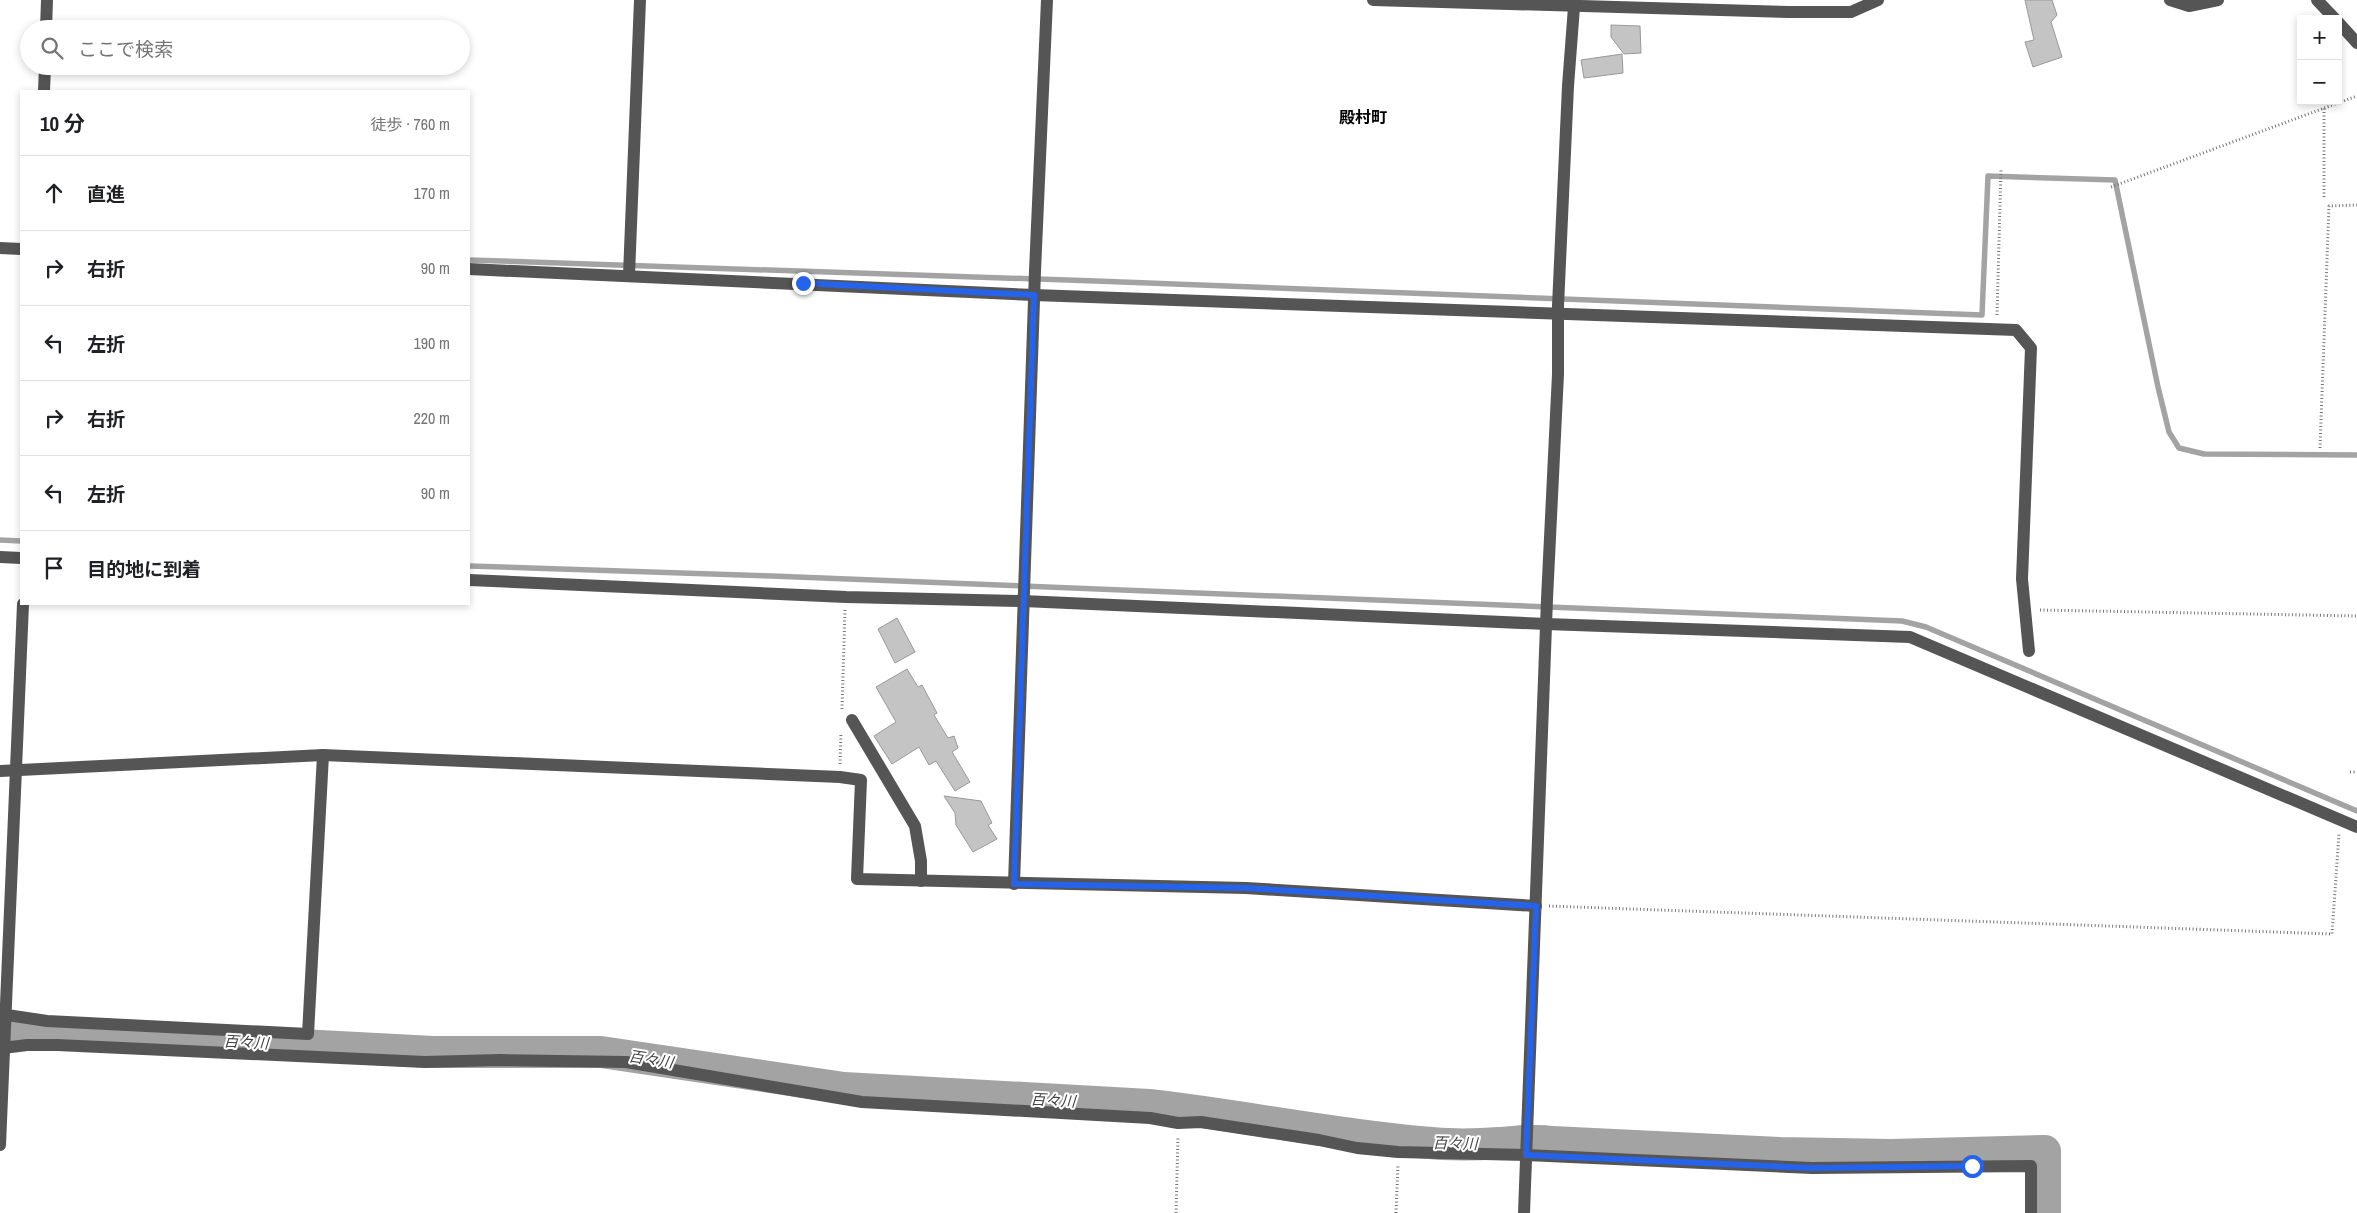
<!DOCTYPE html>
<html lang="ja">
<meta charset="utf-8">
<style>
:root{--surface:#fff;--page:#f2f2f2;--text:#202124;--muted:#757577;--line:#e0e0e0}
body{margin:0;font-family:"Archivo Narrow","Noto Sans JP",sans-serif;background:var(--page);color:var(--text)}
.controls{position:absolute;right:15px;top:15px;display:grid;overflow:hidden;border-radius:0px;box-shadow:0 2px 8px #0003}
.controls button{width:45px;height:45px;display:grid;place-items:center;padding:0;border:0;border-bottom:1px solid var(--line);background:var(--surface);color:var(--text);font:25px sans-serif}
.stop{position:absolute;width:15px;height:15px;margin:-11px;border:4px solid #2563eb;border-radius:50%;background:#fff}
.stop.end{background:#2563eb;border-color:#fff;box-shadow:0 1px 5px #0008}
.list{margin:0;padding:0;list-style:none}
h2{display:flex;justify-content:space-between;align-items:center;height:65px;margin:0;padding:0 20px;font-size:21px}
h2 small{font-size:16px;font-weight:400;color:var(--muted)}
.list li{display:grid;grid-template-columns:32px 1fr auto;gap:15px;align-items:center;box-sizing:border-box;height:75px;padding:0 20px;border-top:1px solid var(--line)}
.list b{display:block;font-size:19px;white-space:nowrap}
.list em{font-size:16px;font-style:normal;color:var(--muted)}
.icon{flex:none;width:28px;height:28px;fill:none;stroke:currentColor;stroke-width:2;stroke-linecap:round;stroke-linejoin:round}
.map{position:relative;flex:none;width:2357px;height:1213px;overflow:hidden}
.search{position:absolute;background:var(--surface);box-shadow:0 2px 8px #0003;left:20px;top:20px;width:450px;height:55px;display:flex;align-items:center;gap:12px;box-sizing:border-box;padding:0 18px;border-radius:28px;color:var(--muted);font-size:19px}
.panel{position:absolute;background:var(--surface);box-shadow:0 2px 8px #0003;left:20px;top:90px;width:450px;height:515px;border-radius:0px}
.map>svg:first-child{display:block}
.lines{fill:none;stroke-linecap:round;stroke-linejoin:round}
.stream{stroke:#a3a3a3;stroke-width:5.5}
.river{stroke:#a3a3a3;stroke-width:32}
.building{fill:#c4c4c4;stroke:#999}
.path{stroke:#777;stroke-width:3;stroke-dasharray:1 2.5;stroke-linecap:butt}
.minor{stroke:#555;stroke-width:12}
.route{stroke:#2563eb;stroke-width:6}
.labels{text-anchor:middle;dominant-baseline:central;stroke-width:4;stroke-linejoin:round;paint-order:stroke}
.water-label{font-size:15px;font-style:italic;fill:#444;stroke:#fff}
.quarter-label{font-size:16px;font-weight:bold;fill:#000;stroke:#fff}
</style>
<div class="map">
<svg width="2357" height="1213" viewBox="0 0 2357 1213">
<rect width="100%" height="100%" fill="#fff"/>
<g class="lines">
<g class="stream">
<path d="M469 260 1096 281 1982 315 1988 176 2115 180 2158 387 2169 432 2179 448 2204 454 2357 455"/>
<path d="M0 540 21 541"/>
<path d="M469 566 772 576 1902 621 1926 627 2357 811"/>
</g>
<path class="river" d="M0 1029 433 1052H601L844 1088 1149 1105C1239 1115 1329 1134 1419 1142 1445 1145 1474 1145 1499 1143 1518 1142 1533 1139 1552 1142L1780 1153 1891 1155 2045 1151V1213"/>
</g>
<g class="building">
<path d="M2025 0H2052L2057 15 2051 22 2062 57 2033 67 2025 42 2034 40Z"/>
<path d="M1611 25 1640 26 1641 53 1624 54 1611 37Z"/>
<path d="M1622 54 1623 73 1584 78 1581 60Z"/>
<path d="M897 618 915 652 895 663 878 629Z"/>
<path d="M907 669 918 687 922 685 937 713 934 715 948 738 954 736 958 748 952 752 970 782 955 791 936 761 929 765 919 747 892 764 874 736 896 722 876 687Z"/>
<path d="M944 796 981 801 992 823 988 825 997 839 973 852 956 825 955 813Z"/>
</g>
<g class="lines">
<g class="path">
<path d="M2111 187 2357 96"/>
<path d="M2324 197V108"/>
<path d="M1997 315 2001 169"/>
<path d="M2320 448 2329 206 2357 205"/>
<path d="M2040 610 2357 616"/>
<path d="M842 709 845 610"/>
<path d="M840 764 841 733"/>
<path d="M2350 772H2357"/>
<path d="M1549 906 2332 934 2339 834"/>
<path d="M1176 1213 1178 1136"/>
<path d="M1396 1213 1398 1165"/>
</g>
<g class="minor">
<path d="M1373 0 1789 12H1851L1878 0"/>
<path d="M2170 0 2189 6 2218 0"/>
<path d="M2317 0 2335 19"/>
<path d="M2338 22 2357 43"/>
<path d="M46 29 47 0"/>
<path d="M44 91 45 66"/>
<path d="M0 248 21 249"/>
<path d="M469 269 1034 295 2016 330 2031 348 2022 579 2029 651"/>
<path d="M629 275 640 0"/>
<path d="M0 557 21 558"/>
<path d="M469 580 846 597 1023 601 1546 624 1910 637 2357 827"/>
<path d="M852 720 915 826 921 861V881"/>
<path d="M0 771 323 755 840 777 861 780 857 879 1246 888 1536 906"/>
<path d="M1014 884 1035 271 1047 0"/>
<path d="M0 1014 47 1021 308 1034 323 755"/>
<path d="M3 1048 27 1045H57L425 1062 500 1060 626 1062 862 1102 1150 1118 1178 1123 1201 1122 1319 1140 1357 1148 1398 1152 1526 1155 1812 1168 2031 1166V1213"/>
<path d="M0 1145 23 604"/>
<path d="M1524 1213 1547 599 1558 374V306L1568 86 1574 7 1576 0"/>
</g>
</g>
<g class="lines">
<path class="route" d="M803 283 1034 295 1014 884 1246 888 1536 906 1526 1155 1812 1168 1972 1166"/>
</g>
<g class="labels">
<g class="water-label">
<text transform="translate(246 1042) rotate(3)">百々川</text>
<text transform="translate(651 1059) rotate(9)">百々川</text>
<text transform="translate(1053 1100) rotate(3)">百々川</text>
<text transform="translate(1455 1143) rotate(1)">百々川</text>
</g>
<g class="quarter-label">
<text x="1363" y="117">殿村町</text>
</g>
</g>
</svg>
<div class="controls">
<button>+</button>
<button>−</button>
</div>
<div class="stop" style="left:1972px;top:1166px"></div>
<div class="stop end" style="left:803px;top:283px"></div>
<div class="search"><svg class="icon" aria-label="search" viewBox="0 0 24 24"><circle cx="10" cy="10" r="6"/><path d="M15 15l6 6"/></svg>ここで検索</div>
<section class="panel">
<h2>10 分<small>徒歩 · 760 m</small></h2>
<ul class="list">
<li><svg class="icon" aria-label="ahead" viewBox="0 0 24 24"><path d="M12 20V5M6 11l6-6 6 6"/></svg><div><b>直進</b></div><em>170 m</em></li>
<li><svg class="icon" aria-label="right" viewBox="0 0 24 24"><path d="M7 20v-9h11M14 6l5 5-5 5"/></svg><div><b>右折</b></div><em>90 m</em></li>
<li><svg class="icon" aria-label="left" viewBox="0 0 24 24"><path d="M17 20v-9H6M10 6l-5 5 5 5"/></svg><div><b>左折</b></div><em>190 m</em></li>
<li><svg class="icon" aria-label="right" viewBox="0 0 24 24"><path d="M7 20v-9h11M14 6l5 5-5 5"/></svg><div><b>右折</b></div><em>220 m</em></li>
<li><svg class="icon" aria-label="left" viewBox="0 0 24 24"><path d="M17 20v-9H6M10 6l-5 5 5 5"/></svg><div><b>左折</b></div><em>90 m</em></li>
<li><svg class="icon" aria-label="arrive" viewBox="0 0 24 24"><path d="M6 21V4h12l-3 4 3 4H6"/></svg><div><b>目的地に到着</b></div></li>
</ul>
</section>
</div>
